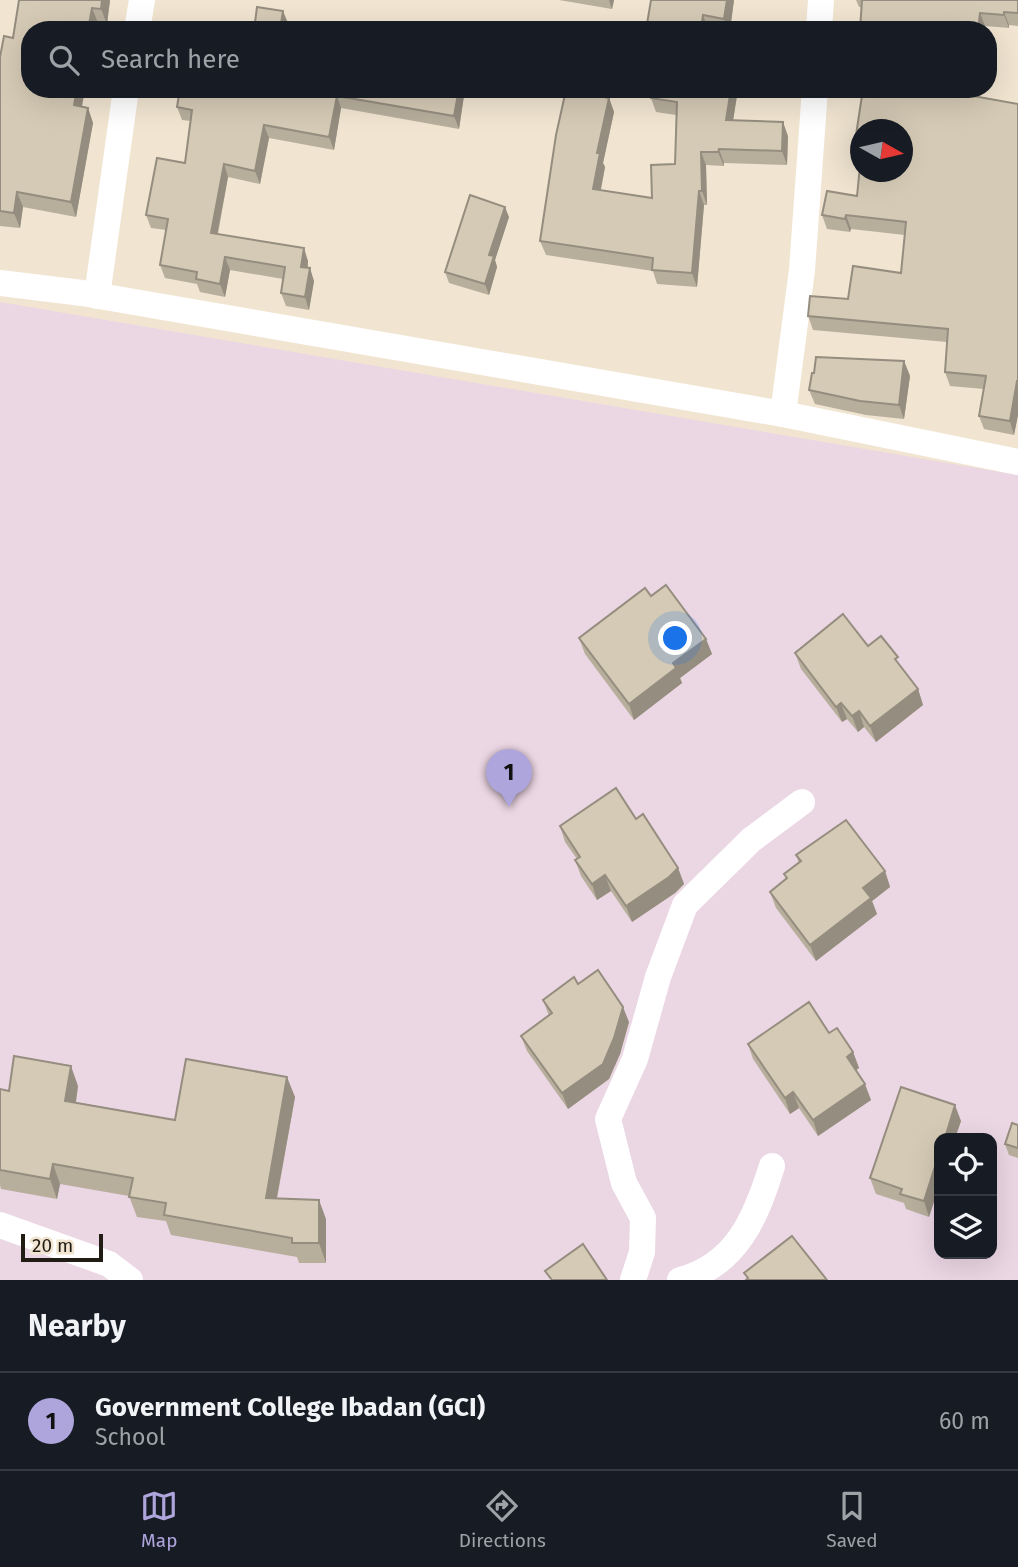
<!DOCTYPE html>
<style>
:root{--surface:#171b24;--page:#242831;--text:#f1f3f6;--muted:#9ea1a6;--line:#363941;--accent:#afa5dd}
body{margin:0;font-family:"Fira Sans",sans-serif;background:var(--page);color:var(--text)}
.controls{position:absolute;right:21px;bottom:21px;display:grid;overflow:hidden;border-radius:14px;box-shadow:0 7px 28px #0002}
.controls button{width:63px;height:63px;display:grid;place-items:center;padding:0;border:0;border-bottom:2px solid var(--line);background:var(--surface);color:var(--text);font:35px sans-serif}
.compass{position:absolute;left:850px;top:119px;width:63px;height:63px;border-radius:50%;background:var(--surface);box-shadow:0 7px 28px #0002;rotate:98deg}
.scale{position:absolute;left:21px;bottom:18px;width:82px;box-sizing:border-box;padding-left:7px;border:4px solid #211d15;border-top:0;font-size:19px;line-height:24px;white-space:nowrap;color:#211d15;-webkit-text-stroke:5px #f1e5d1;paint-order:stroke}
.you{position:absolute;left:676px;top:639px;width:24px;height:24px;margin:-18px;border:5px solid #fff;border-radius:50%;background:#1a73e8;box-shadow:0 0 0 10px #1a73e833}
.badge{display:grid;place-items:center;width:46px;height:46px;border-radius:50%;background:var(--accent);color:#111;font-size:23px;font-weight:700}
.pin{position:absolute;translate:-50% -58px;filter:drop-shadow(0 2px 4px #0008)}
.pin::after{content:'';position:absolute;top:37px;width:24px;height:21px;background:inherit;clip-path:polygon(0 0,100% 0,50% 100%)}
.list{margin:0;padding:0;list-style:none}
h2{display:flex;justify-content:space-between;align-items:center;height:91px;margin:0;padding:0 28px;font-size:30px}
h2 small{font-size:23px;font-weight:400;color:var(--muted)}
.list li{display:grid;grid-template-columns:46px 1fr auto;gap:21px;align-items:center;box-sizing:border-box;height:98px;padding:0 28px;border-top:2px solid var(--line)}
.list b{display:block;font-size:26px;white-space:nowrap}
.list p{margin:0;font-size:23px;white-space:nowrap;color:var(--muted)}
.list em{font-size:23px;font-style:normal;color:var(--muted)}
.icon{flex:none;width:38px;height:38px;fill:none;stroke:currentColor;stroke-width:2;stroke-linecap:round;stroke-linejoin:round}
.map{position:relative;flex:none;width:1018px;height:1280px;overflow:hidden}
.search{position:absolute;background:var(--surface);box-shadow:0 7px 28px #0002;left:21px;right:21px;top:21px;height:77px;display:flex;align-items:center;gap:18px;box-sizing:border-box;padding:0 24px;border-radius:28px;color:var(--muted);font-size:26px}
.sheet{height:189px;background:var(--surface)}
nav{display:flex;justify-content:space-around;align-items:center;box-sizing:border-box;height:98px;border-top:2px solid var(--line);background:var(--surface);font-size:19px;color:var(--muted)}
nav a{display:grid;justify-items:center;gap:4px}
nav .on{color:var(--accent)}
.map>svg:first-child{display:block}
.education{fill:#ebd6e3;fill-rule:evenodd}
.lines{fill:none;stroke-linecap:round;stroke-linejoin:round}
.minor{stroke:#fff;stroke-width:26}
.wall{fill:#b7ae9c}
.shaded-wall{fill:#958d7f}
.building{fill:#d5cab5;stroke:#958d7f;stroke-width:2}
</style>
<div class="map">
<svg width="1018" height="1280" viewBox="0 0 1018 1280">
<rect width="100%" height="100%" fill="#f1e5d1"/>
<path class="education" d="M0 302 1018 475V1280H0ZM939 1138H992V1254H939Z"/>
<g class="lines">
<g class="minor">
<path d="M137 30 142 0"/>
<path d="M819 30 821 0"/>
<path d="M0 283 82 293 783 414 1018 462"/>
<path d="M97 296 126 89"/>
<path d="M783 414 802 270 815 89"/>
<path d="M0 1225 109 1264 130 1280"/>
<path d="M633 1280 642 1252 643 1218 624 1183 608 1119 635 1059 658 977 685 905 751 840 802 802"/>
<path d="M680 1280C737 1265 756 1217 772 1166"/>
</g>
</g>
<g class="wall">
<path d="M18 0H110L107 24 98 23 30 89H85L82 107 88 108 93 123 76 217 23 207 20 228 0 226V57L13 38 19 1Z"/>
<path d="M559 0H614L612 9Z"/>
<path d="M651 0H734L730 30 708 29Z"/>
<path d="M856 0H1018V26L1009 25V28L985 26 984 30H860L862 7H859Z"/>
<path d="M180 89H465L459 129 341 108 334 150 269 138 260 184 228 177 218 234 308 261V268L314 281 309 310 286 306 281 293 283 279 230 270 225 297 200 292 197 284 165 278 160 265 166 230 151 228 146 215 185 163 191 121 182 120 177 107Z"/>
<path d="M738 89 733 120 788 136 787 165 724 163V166L706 165 707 205H704L697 287 657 284 653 271 546 255 540 241 609 98 614 112 603 163 605 167 601 190 652 198 675 164 676 115 656 112 651 98Z"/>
<path d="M863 89H979V97L1018 104V415L1014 435 984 429 979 416 984 389 950 386 945 372 947 342 813 330 808 316 810 296 848 299 853 266 901 273 905 235 851 229 850 232 827 229 822 215 827 191 857 196 860 166V172H902V130H860V148L856 135Z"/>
<path d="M509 217 495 260 497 267 489 295 449 283 445 272Z"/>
<path d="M904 361 910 376 904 419 866 415 815 404 809 390 814 373Z"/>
<path d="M651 596 706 639 712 654 680 678 682 683 634 720 585 654 579 638Z"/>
<path d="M868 646 902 668 918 689 923 705 876 742 864 727 858 732 847 719 842 722 801 669 795 653Z"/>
<path d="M636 819 678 868 684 884 675 893 632 922 611 891 597 900 581 876 575 860 577 859 565 842 560 826Z"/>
<path d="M796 855 885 871 890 887 872 901 877 914 816 961 776 908 770 892 786 879 784 874 799 863Z"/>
<path d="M578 984 629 1022 620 1054 609 1079 568 1109 527 1051 521 1036 549 1016 543 1000Z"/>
<path d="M829 1033 853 1052 859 1068 856 1070 871 1100 818 1136 799 1108 790 1114 753 1059 748 1044Z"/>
<path d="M78 1086 76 1102 175 1120 295 1097 277 1199 326 1219V1263H299L297 1257 171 1235 166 1221 137 1217 129 1196 60 1184 57 1199 1 1189 0 1185V1089L9 1091Z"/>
<path d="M961 1121 955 1138H939L929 1217 906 1209 904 1203 876 1194 870 1178Z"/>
<path d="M1018 1125V1158L1009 1155 1005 1144Z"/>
</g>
<g class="shaded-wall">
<path d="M102 0H110L107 24 101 9Z"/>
<path d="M609 0H614L612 9Z"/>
<path d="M727 0H734L730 30H728L724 19Z"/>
<path d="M92 8 98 23 96 30H88Z"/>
<path d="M283 11 288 23 287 30H280Z"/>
<path d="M1004 12 1009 25V28L1004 15Z"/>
<path d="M980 13 985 26 984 30H978Z"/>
<path d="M703 15 708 30H701Z"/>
<path d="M77 89H85L79 121 74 105Z"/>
<path d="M459 89H465L459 129 454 116Z"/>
<path d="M731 89H738L731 134 726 120Z"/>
<path d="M973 89H979L978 109 973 96Z"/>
<path d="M337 96 341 108 334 150 329 137Z"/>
<path d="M609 98 614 112 603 163 605 167 598 203 593 189 597 153Z"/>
<path d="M88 108 93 123 76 217 71 202Z"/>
<path d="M783 122 788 136 787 165 782 151Z"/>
<path d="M264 125 269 138 260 184 255 171Z"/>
<path d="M719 149 724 163V166L718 152Z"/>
<path d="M701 152 706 165 707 205 702 191Z"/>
<path d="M224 164 228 177 215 246 211 233Z"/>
<path d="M699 191 704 205 697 287 692 273Z"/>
<path d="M17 192 23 207 20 228 14 213Z"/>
<path d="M505 207 509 217 495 260 497 267 489 295 485 284 489 255Z"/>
<path d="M846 215 851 229 850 232 845 219Z"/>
<path d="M304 248 308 261 306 280 301 267Z"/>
<path d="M225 257 230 270 225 297 220 284Z"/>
<path d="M310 268 314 281 309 310 305 297Z"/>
<path d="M904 361 910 376 904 419 899 405Z"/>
<path d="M1017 381 1018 384V415L1014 435 1010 421Z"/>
<path d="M706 639 712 654 680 678 682 683 634 720 629 704 673 663Z"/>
<path d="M918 689 923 705 876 742 870 726Z"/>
<path d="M841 703 847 719 842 722 836 707Z"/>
<path d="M859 711 864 727 858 732 852 716Z"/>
<path d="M678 868 684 884 675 893 632 922 626 906Z"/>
<path d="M885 871 890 887 872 901 877 914 816 961 810 945 863 888Z"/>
<path d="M605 875 611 891 597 900 592 884Z"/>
<path d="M623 1007 629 1022 620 1054 609 1079 568 1109 562 1093Z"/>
<path d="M853 1052 859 1068 852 1073 847 1057Z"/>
<path d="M71 1066 78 1086 73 1121 65 1101Z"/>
<path d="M287 1077 295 1097 273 1218 266 1198Z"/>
<path d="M865 1084 871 1100 818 1136 813 1120Z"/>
<path d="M793 1092 799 1108 790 1114 785 1098Z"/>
<path d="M955 1105 961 1121 955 1138H945Z"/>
<path d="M939 1154V1187L929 1217 924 1201Z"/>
<path d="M53 1164 60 1184 57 1199 50 1179Z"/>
<path d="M319 1200 326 1219V1263L319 1243Z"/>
</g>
<g class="building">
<path d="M19 0H102L101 9 92 8 88 30H30V89H77L74 105 88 108 71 202 17 192 14 213 0 211V57L4 36 13 38Z"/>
<path d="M651 0H727L724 19 703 15 701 30H646Z"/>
<path d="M862 0H1018V13L1004 12V15L980 13 978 30H860Z"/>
<path d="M257 7 283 11 280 30H254Z"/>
<path d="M180 89H459L454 116 337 96 329 137 264 125 255 171 224 164 211 233 304 248 301 267 310 268 305 297 281 293 285 267 225 257 220 284 196 279 197 272 160 265 168 219 146 215 157 158 185 163 192 110 177 107Z"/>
<path d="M653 89H731L726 120 783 122 782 151 719 149 718 152H701L702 191H699L692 273 652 270 653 258 540 241 556 135 566 90 609 98 597 153H600L593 189 652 198 651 165 675 164 677 102 651 98Z"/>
<path d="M863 89H973V96L1018 104V381H1017L1010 421 979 416 986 376 945 372 948 329 808 316 810 296 848 299 853 266 901 273 906 222 846 215 845 219 822 215 827 191 857 196 860 166V172H902V130H860V136L856 135Z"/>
<path d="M470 195 505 207 489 255 494 256 485 284 445 272Z"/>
<path d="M816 357 904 361 899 405 860 401 809 390 812 373H814Z"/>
<path d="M666 585 706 639 673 663 676 668 629 704 579 638 645 588 651 596Z"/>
<path d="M843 614 868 646 881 636 898 657 895 659 918 689 870 726 859 711 852 716 841 703 836 707 795 653Z"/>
<path d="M616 788 636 819 643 814 678 868 669 877 626 906 605 875 592 884 575 860 580 857 560 826Z"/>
<path d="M846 820 885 871 863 888 871 898 810 945 770 892 787 878 784 874 801 861 796 855Z"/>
<path d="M598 970 623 1007 614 1038 603 1064 562 1093 521 1036 552 1013 543 1000 574 977 578 984Z"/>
<path d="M809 1002 829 1033 837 1028 853 1052 847 1057 865 1084 813 1120 793 1092 785 1098 748 1044Z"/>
<path d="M14 1056 71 1066 65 1101 175 1120 186 1059 287 1077 266 1198 319 1200V1243H292V1238L164 1215 166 1203 129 1197 133 1178 53 1164 50 1179 0 1170V1089L9 1091Z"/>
<path d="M901 1087 955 1105 945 1138H939V1154L924 1201 900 1194 902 1189 870 1178Z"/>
<path d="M1012 1123 1018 1125V1148L1005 1144Z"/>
<path d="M792 1236 827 1280H746L748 1278 744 1273Z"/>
<path d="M583 1244 607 1280H552L545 1271Z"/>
</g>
</svg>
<div class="controls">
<button><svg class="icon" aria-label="locate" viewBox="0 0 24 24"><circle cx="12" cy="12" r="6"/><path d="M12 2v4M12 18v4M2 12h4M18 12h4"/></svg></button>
<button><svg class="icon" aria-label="layers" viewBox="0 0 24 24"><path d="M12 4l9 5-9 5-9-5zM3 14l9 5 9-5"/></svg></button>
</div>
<svg class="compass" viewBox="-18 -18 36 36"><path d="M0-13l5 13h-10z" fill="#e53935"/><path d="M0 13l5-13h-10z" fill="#9ea1a6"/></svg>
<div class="scale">20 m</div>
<div class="you"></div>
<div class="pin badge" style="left:509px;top:807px">1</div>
<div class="search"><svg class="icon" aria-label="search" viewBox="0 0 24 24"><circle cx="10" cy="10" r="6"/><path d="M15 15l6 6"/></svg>Search here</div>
</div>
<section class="sheet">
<h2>Nearby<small></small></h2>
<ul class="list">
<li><span class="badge">1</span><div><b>Government College Ibadan (GCI)</b><p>School</p></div><em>60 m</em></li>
</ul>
</section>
<nav>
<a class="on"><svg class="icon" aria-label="map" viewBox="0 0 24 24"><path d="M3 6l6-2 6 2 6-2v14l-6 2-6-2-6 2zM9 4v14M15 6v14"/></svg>Map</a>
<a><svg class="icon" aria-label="directions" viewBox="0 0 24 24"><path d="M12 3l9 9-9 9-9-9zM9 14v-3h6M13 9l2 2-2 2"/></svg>Directions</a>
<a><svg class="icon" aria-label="saved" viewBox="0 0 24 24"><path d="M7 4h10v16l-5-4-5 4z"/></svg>Saved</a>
</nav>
